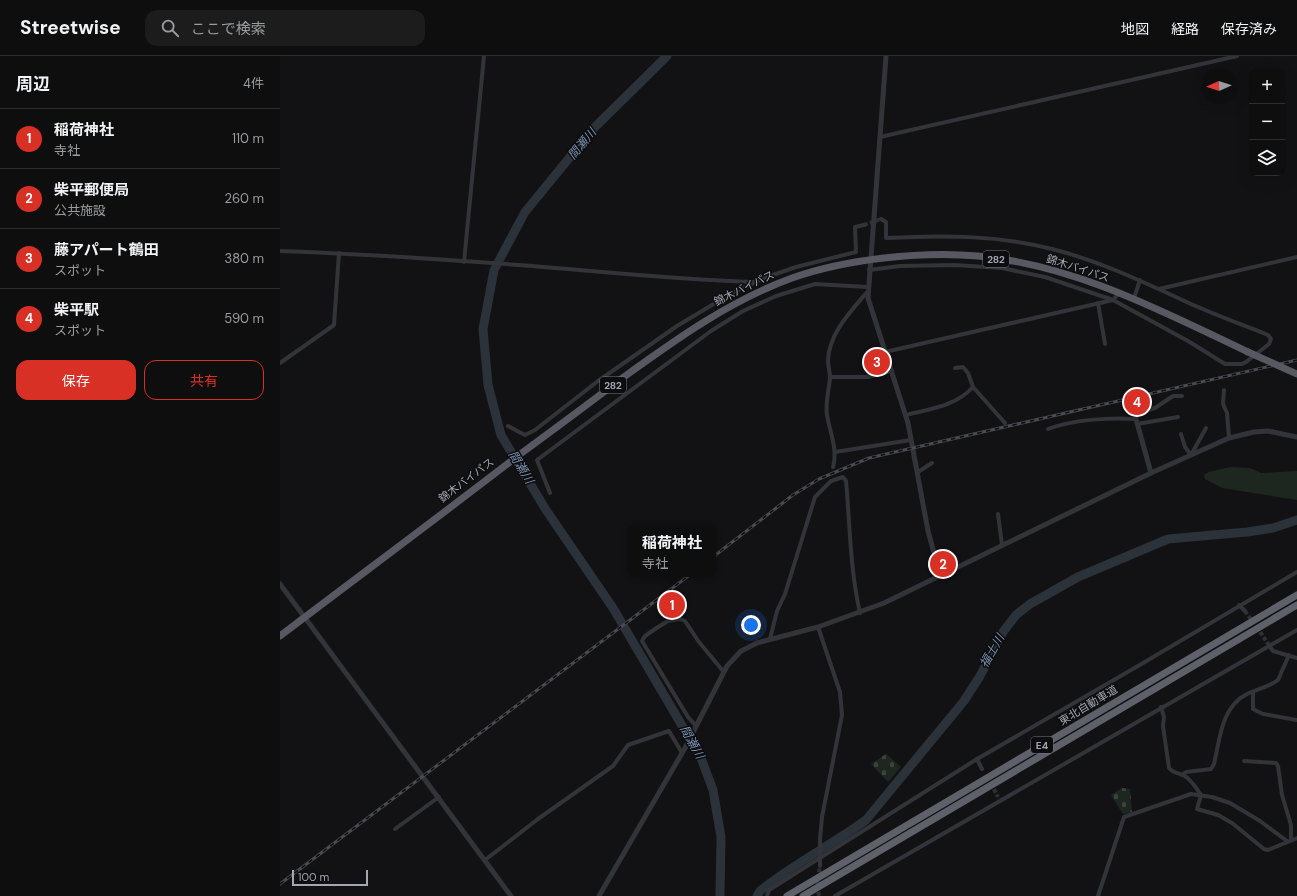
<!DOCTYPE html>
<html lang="ja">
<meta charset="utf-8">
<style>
:root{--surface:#0e0e0f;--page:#1c1c1d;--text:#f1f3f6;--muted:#9b9c9e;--line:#2e2e2f;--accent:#d93025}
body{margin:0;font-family:"DM Sans","Noto Sans JP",sans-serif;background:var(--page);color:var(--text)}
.controls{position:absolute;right:12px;top:12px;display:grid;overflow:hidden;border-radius:8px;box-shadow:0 4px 16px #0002}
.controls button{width:36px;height:36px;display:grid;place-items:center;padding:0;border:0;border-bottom:1px solid var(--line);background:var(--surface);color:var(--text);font:20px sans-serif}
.compass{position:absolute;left:921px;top:12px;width:36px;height:36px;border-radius:50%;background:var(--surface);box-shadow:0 4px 16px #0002;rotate:267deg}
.scale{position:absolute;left:12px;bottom:10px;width:76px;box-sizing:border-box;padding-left:4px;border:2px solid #a3a7b4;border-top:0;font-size:11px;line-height:14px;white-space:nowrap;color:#a3a7b4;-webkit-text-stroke:3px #0d0d0f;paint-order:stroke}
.you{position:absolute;left:471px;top:569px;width:14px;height:14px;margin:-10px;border:3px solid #fff;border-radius:50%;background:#1a73e8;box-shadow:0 0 0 6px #1a73e833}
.badge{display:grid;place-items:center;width:26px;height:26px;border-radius:50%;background:var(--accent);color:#fff;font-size:13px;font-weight:700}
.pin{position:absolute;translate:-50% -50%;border:2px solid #fff;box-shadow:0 1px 4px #0006}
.popup{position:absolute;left:348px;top:469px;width:88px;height:52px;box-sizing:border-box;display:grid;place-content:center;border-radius:8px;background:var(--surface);filter:drop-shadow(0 1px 3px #0005);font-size:13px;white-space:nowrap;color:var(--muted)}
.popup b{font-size:15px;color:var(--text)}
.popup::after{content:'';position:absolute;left:50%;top:100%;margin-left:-8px;border:8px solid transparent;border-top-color:var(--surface)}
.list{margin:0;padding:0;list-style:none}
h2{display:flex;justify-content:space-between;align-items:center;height:52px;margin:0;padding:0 16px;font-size:17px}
h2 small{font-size:13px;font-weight:400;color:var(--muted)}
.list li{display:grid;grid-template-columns:26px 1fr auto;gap:12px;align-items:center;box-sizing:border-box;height:60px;padding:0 16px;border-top:1px solid var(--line)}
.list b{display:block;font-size:15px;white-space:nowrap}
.list p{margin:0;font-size:13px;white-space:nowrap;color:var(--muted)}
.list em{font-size:13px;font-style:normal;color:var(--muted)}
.actions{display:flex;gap:8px;padding:12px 16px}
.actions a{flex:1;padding:9px 0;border:1px solid var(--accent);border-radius:12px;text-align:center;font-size:14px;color:var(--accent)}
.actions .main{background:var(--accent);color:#fff}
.icon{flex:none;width:22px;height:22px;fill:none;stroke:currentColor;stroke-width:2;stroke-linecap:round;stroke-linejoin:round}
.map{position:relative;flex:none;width:1017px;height:840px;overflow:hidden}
header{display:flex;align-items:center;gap:24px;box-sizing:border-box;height:56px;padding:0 20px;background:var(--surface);border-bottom:1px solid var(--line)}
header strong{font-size:19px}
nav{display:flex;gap:22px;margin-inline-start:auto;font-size:14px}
.search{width:280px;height:36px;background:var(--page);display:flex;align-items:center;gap:10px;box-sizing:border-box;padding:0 14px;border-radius:12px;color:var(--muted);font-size:15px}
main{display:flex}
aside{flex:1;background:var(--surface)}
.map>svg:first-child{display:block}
.green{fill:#1e2620}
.cemetery{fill:url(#cemetery-stones)}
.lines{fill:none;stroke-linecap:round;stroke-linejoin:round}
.river{stroke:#2b3239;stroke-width:9}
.minor-tunnel{stroke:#2f3034;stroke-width:4;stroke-dasharray:4 2;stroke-linecap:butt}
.minor{stroke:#333439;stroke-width:4}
.tertiary{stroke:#333439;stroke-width:5}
.trunk{stroke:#575861;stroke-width:7}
.motorway{stroke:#5f616a;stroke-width:7}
.rail-casing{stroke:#4a4b52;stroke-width:3}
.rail{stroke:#0d0d0f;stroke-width:1.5;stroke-dasharray:4.5;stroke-linecap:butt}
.trunk-bridge{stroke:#575861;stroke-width:7}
.labels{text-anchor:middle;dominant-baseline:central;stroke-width:3;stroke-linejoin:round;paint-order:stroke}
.shield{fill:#0d0d0f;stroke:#767982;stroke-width:1}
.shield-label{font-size:10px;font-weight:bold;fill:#a3a7b4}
.street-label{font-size:11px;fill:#a3a7b4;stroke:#0d0d0f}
.water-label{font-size:12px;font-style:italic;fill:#7a92b0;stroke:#0d0d0f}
</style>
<header>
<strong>Streetwise</strong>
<div class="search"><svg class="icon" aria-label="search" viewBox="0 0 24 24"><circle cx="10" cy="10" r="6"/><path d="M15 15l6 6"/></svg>ここで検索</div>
<nav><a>地図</a><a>経路</a><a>保存済み</a></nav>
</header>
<main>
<aside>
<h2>周辺<small>4件</small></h2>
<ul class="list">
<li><span class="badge">1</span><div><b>稲荷神社</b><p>寺社</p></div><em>110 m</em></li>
<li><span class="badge">2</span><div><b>柴平郵便局</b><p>公共施設</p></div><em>260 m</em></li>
<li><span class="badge">3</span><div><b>藤アパート鶴田</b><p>スポット</p></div><em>380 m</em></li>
<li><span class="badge">4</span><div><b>柴平駅</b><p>スポット</p></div><em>590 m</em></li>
</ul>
<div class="actions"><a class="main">保存</a><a>共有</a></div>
</aside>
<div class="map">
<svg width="1017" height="840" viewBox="0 0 1017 840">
<defs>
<pattern id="cemetery-stones" width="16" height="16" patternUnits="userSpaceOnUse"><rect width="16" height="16" fill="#1e2620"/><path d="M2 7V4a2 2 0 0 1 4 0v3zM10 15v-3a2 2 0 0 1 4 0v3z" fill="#3c433e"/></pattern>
</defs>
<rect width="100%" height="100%" fill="#121214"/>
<path class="green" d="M950 411 970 412 981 417 1017 415V444L942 432 925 423 924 419 929 416Z"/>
<g class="cemetery">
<path d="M606 698 621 711 608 726 591 708Z"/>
<path d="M842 732 850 733 852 756 843 758 831 739Z"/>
</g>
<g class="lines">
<g class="river">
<path d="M387 0 313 73 245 156 214 214 203 273 208 329 221 379 266 454 333 552 421 702 433 734 441 781 440 840"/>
<path d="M477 840 480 835C513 808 552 789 586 764L684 645 700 620 723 576 736 559 750 548 798 521 888 483 967 476 993 472 1017 464"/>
</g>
<g class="minor-tunnel">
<path d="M584 169 601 163"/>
<path d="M965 555 973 566"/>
<path d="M977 571 988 588"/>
<path d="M711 728 718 741"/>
<path d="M539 840 537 830 540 810"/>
</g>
<g class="minor">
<path d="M600 81 957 0"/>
<path d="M0 195C80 198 159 203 239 209 318 215 396 224 475 226"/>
<path d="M184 206 204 0"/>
<path d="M589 214 620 210 674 209 722 212 765 221 833 244 908 285 945 308H962L966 306 989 288 991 283 988 279C958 267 927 256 898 242 857 223 816 204 772 193 717 179 662 179 606 182V166L601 163"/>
<path d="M879 233 1017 201"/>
<path d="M854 242 860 224"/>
<path d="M818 247 825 288"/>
<path d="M605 296 833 244 839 237"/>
<path d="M0 307 54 269 59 197"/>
<path d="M550 321H588L612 315"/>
<path d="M693 331 725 367"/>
<path d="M944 334 943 348 947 357 949 382"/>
<path d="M626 359C650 353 676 350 693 331L688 317 683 311 675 312"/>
<path d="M857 368 898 361"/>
<path d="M228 370 245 379 255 374 318 325 397 270 452 237 487 221 516 211 576 196 575 171 584 169"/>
<path d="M768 373C792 364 829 361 856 363L858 357 875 352 893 340H902"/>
<path d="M901 378 905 391 911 399"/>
<path d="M555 396 631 384"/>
<path d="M911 399 926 372"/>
<path d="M553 411C558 393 550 377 547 359 545 347 549 334 550 322 550 316 548 310 548 304 549 277 572 254 588 235"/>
<path d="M638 416 652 407"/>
<path d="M270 437 257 404 431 275 463 255 496 240 535 228 588 231"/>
<path d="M718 458 722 489"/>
<path d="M959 549 965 555"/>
<path d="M538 571 560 636 562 659 542 761 540 783V810"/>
<path d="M490 583 497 555 505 538 535 441 551 425 563 421 566 425C570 469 570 513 580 557"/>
<path d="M988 588 993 595 1017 602"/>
<path d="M973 636V653L983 658 1017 664"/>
<path d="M881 651 884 661 883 670 889 712C893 717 898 717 903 719 910 722 917 733 921 739L917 753 938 759 952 767 984 793 988 794 1017 782"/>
<path d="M416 670 408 661 362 585 365 580 375 573 388 565 400 563 405 565 419 586 443 615"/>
<path d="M697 703 702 713"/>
<path d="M964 705 996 707 998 710 1002 739 1011 769V784"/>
<path d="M902 719 906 716 931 713 934 708C940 683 941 651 967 638 977 633 989 631 998 624L1009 599"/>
<path d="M115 773 159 741"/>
<path d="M205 804 258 763 333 710 348 689 389 675 402 697"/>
<path d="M487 840 489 834 697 703 858 610 1017 516"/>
<path d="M555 840 1017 574"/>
<path d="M818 840 844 761 911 738 932 741 950 747 980 765 1007 785"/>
</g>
<g class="tertiary">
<path d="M606 0 588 242 628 367 648 475 660 519"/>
<path d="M856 363 871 417"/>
<path d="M0 528 231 840"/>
<path d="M319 840 405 692 447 610 461 595 477 587 538 571 604 547 871 417 949 382 974 376 988 375 1017 381"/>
</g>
<path class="trunk" d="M0 580C79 520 160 460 239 399 273 374 307 349 341 323 395 284 449 245 512 222 566 203 641 195 698 200 795 209 882 255 968 296"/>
<g class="motorway">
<path d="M507 840 1017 539"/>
<path d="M523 840 1017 549"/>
</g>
<g class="rail-casing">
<g id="rail">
<path d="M433 501 513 439 539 423 589 402 1017 304"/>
<path d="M0 828 411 518"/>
</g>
</g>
<use href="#rail" class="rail"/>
<path class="trunk-bridge" d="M968 296 1017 318"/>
</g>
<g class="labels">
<g class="shield">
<rect x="703" y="195" width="26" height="16" rx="3"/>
<rect x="320" y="321" width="26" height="16" rx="3"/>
<rect x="751" y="681" width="22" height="16" rx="3"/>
</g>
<g class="shield-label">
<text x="716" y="203">282</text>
<text x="333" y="329">282</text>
<text x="762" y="689">E4</text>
</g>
<g class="street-label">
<text transform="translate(798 212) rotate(18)">錦木バイパス</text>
<text transform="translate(464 232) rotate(-26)">錦木バイパス</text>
<text transform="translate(186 424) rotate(-37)">錦木バイパス</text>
<text transform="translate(808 649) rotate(-31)">東北自動車道</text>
</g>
<g class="water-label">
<text transform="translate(302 88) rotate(-50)">間瀬川</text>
<text transform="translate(241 411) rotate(59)">間瀬川</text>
<text transform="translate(712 595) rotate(-60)">福士川</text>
<text transform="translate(412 686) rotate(61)">間瀬川</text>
</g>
</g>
</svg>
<div class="controls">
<button>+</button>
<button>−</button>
<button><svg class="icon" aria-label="layers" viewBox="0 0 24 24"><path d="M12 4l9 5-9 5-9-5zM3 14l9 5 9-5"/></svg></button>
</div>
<svg class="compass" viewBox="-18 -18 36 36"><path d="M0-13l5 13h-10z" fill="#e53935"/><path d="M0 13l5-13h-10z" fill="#9b9c9e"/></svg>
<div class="scale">100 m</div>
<div class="you"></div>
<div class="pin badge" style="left:392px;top:549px">1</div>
<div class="popup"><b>稲荷神社</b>寺社</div>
<div class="pin badge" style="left:663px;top:508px">2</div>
<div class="pin badge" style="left:597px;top:306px">3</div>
<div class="pin badge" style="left:857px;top:346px">4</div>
</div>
</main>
